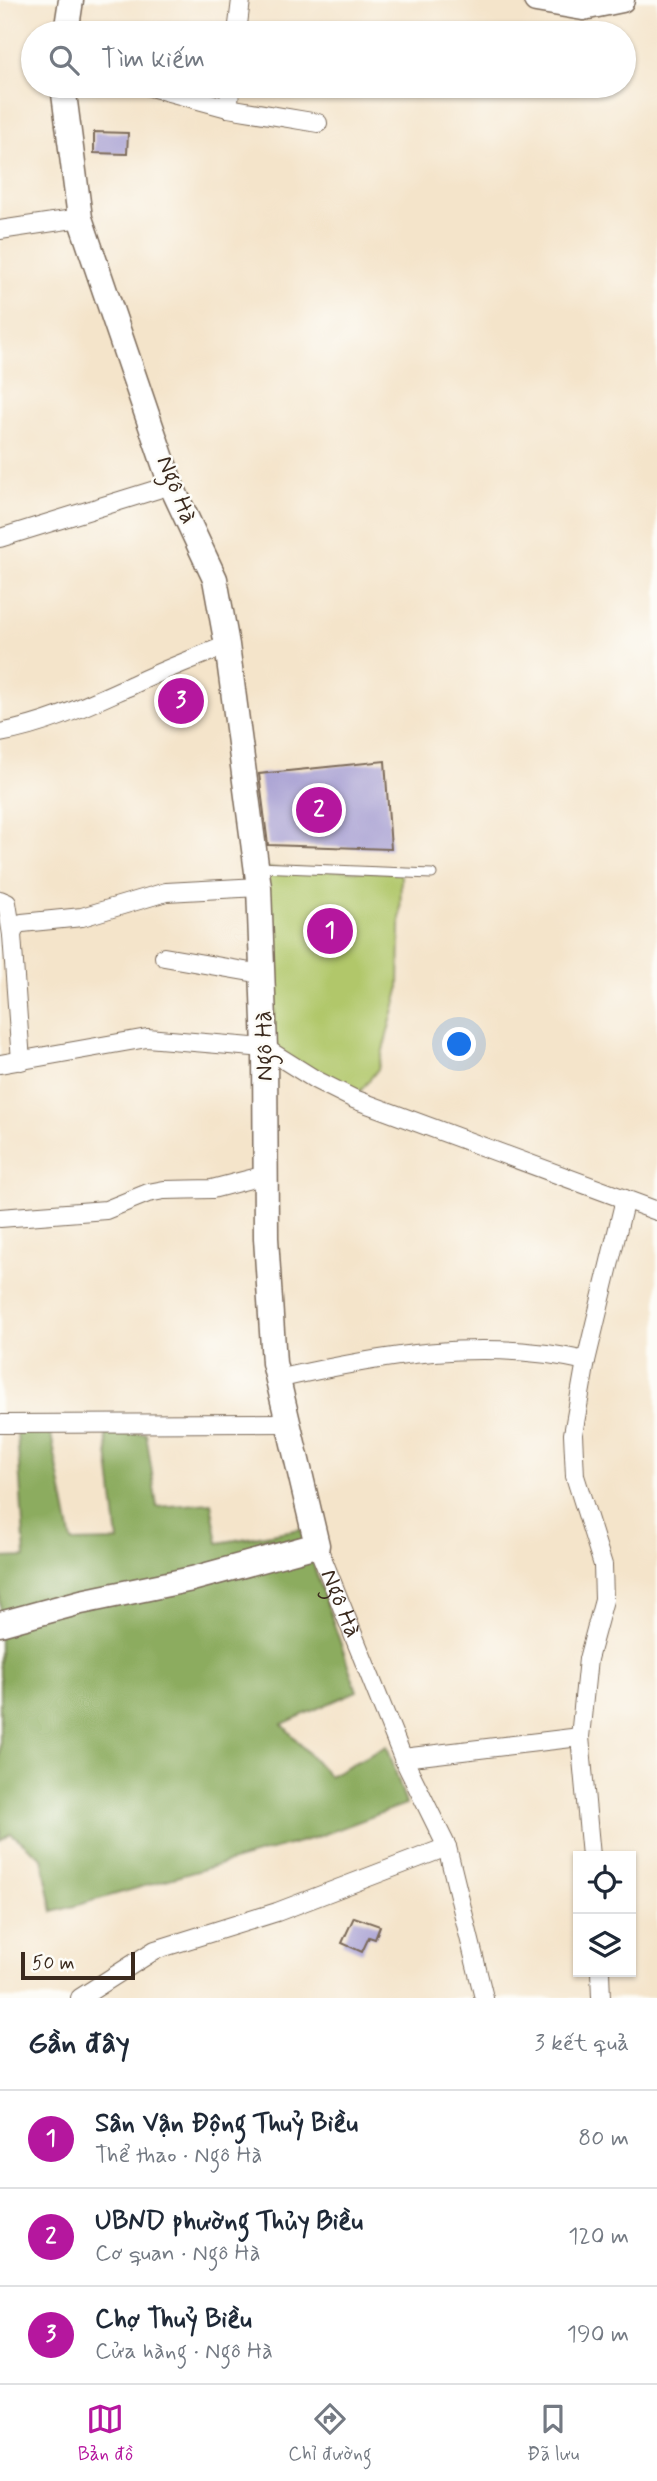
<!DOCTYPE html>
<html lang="vi">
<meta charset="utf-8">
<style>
:root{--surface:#fff;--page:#f2f2f3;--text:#1f2937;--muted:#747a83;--line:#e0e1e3;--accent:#b5179e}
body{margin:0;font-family:Mynerve,sans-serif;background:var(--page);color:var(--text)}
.controls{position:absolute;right:21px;bottom:21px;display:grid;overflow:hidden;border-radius:0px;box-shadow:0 2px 5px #0004}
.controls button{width:63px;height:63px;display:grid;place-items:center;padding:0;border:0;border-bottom:2px solid var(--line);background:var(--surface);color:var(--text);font:35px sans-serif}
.scale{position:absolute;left:21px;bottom:18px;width:114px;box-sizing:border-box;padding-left:7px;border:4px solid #3b2a1e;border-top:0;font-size:19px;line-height:24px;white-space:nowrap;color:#3b2a1e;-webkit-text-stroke:5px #fdfcf7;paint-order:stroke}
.you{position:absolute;left:460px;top:1045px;width:24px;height:24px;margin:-18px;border:5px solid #fff;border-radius:50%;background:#1a73e8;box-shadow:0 0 0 10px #1a73e833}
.badge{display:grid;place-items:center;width:46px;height:46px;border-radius:50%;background:var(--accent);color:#fff;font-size:23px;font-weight:700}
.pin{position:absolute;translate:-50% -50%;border:4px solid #fff;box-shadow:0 2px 7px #0006}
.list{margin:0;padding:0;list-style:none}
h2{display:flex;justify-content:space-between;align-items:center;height:91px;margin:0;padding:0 28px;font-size:30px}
h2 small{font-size:23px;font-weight:400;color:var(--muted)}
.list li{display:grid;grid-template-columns:46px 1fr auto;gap:21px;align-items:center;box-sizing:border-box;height:98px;padding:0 28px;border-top:2px solid var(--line)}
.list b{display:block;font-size:26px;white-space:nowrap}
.list p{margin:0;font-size:23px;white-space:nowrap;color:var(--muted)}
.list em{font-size:23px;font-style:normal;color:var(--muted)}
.icon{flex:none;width:38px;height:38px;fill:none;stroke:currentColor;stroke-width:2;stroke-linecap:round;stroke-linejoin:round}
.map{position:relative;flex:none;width:657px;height:1998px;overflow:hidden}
.search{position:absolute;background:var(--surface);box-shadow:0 2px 5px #0004;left:21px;right:21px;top:21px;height:77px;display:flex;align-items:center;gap:18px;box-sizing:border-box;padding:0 24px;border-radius:38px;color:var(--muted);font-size:26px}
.sheet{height:385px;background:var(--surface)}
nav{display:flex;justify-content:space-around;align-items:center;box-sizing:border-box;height:98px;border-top:2px solid var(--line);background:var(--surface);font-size:19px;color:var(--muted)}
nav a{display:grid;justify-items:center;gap:4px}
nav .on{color:var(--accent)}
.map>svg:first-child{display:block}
.green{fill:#b1c76b;stroke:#767844;stroke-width:2}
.forest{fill:#8cac5f;stroke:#646b3e;stroke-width:2}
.building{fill:#a9a1d3}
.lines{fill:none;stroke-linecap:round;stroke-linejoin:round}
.lane-casing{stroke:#7c6b5a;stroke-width:11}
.street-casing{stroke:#7c6b5a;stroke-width:20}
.secondary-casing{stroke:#7c6b5a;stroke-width:27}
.lane{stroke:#fff;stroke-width:9}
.street{stroke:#fff;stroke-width:18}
.secondary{stroke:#fff;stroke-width:24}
.labels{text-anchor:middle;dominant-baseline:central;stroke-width:5;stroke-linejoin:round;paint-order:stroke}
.street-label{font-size:24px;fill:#3b2a1e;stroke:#fdfcf7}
</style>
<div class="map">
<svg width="657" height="1998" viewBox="0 0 657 1998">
<rect width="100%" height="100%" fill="#fdfcf7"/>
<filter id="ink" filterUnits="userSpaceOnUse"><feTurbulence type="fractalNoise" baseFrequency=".0143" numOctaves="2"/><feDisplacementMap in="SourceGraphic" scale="14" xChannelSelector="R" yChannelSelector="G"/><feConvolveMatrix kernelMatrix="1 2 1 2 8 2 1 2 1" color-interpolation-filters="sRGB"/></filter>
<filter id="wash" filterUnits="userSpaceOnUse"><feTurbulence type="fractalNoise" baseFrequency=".00686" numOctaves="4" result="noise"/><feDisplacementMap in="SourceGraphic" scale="28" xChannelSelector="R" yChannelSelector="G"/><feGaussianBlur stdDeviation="1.57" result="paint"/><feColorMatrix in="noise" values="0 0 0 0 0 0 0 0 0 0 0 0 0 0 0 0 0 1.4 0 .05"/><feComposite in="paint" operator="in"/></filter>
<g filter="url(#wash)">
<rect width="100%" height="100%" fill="#f4e4ca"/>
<path class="green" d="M256 868 401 872 399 990 378 1069 354 1099 265 1048Z"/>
<path class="forest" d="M50 1429 72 1542 118 1541 106 1434 146 1433 157 1507 211 1503 218 1543 301 1529 357 1691 282 1724 329 1776 387 1746 406 1804 317 1837 53 1912 42 1858 11 1833 0 1840V1558L25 1557 17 1433Z"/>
<g id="blocks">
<g class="building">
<path d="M94 132 128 133 127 154 94 153Z"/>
<path d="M385 761 391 849 268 845 259 774Z"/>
<path d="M354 1917 380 1926 375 1939 369 1937 362 1952 342 1943Z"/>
</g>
</g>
</g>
<g filter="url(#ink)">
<use href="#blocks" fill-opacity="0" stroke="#7c6b5a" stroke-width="2"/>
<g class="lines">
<g class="lane-casing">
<path id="lane" d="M258 867 432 874"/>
</g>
<g class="street-casing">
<g id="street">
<path d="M237 33 241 0"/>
<path d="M147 86 228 108 318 123"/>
<path d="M228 108 231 86"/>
<path d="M0 230 80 218"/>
<path d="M0 538 171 485"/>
<path d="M0 733C49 724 87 705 132 685 163 670 195 658 227 645"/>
<path d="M0 900 7 903 12 935"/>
<path d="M164 957 262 974"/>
<path d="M21 1061 12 935 16 925 22 923 82 917 166 892 259 887"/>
<path d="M0 1064 147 1038 265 1048 316 1080 354 1099 657 1211"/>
<path d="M0 1218 106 1210 148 1193 164 1190 212 1189 266 1175"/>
<path d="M277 1379C380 1356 481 1337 586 1361"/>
<path d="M0 1424 286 1423"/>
<path id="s1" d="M317 1545 403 1758 447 1847 484 1998"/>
<path d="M403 1758 580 1737"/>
<path d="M591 1856 580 1737 588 1659 604 1600 603 1565 575 1476 573 1434 586 1361 625 1199"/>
<path d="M600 1972 601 1998"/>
<path d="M80 1998 155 1950 277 1912 447 1847"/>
</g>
</g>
<g class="secondary-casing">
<g id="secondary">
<path d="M536 0 583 8 622 0"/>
<path d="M66 33 71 0"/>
<path d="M0 1624 81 1602 192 1579 317 1545 274 1363 266 1238 265 1048 259 887 227 645 215 579 171 485 80 218 63 86"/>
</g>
</g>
<use href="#lane" class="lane"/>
<use href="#street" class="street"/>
<use href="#secondary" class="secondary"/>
</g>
</g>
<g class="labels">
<g class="street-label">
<text transform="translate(176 490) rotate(68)">Ngô Hà</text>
<text transform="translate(265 1046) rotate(-91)">Ngô Hà</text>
<text stroke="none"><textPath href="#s1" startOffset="63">Ngô Hà</textPath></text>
</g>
</g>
</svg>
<div class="controls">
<button><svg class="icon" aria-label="locate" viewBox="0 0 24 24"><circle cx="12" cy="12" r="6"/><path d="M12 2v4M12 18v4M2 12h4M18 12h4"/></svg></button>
<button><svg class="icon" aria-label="layers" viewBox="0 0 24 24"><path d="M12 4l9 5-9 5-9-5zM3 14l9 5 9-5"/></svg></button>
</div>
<div class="scale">50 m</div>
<div class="you"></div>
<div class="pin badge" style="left:330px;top:931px">1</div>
<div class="pin badge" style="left:319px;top:810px">2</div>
<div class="pin badge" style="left:181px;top:701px">3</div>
<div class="search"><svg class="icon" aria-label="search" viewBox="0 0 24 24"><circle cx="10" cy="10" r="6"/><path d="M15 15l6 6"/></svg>Tìm kiếm</div>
</div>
<section class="sheet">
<h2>Gần đây<small>3 kết quả</small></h2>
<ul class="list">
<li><span class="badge">1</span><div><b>Sân Vận Động Thuỷ Biều</b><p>Thể thao · Ngô Hà</p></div><em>80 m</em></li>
<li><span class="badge">2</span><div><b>UBND phường Thủy Biều</b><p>Cơ quan · Ngô Hà</p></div><em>120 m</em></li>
<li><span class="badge">3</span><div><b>Chợ Thuỷ Biều</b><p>Cửa hàng · Ngô Hà</p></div><em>190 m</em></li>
</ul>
</section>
<nav>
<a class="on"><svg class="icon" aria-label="map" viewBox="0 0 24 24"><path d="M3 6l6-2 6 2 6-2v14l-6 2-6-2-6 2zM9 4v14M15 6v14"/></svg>Bản đồ</a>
<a><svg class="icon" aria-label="directions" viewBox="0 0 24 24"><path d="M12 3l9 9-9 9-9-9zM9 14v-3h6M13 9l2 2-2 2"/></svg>Chỉ đường</a>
<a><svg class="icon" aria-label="saved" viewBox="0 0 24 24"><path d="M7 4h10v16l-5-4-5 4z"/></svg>Đã lưu</a>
</nav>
